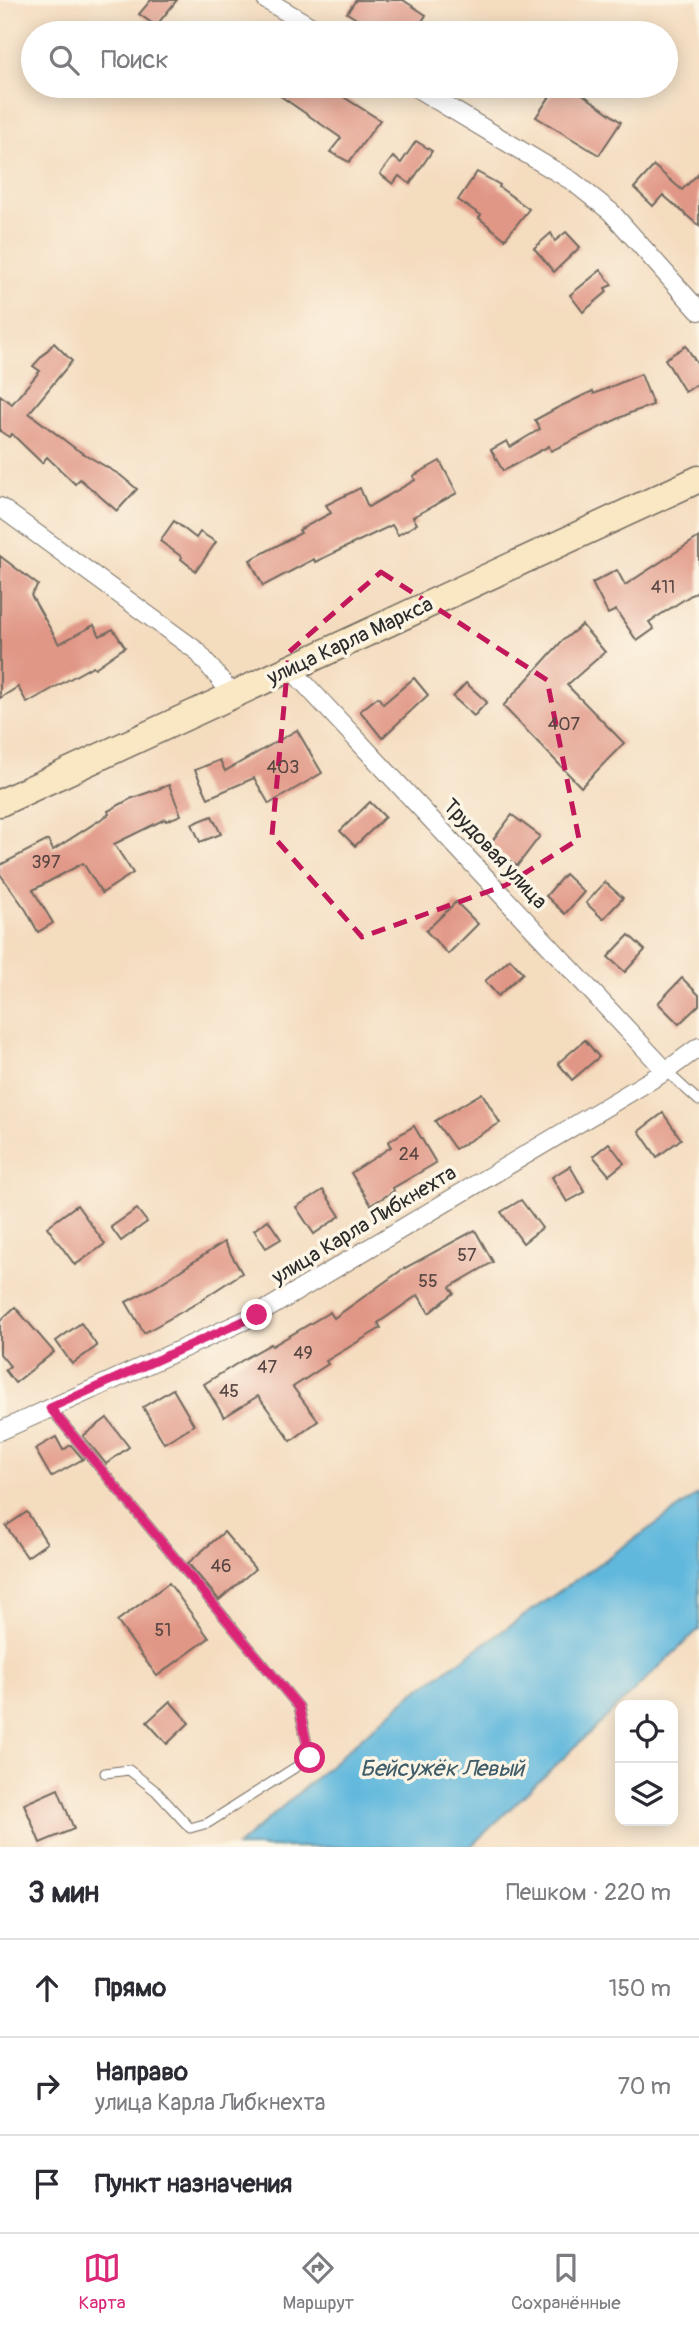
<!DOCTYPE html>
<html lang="ru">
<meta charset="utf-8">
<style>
:root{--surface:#fff;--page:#f2f2f3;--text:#2b2b33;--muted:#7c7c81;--line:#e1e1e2;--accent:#db2777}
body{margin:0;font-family:Pangolin,sans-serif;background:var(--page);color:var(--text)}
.controls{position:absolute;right:21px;bottom:21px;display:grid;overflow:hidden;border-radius:14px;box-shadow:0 4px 18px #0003}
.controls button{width:63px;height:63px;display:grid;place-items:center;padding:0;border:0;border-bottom:2px solid var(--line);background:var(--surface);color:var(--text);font:35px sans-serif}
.stop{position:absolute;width:21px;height:21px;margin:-16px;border:5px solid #db2777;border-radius:50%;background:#fff}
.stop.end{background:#db2777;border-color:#fff;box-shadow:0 2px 7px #0008}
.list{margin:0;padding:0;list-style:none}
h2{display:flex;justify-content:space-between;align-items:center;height:91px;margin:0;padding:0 28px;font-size:30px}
h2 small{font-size:23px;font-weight:400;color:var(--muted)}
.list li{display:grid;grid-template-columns:46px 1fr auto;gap:21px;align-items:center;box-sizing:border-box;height:98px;padding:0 28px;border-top:2px solid var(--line)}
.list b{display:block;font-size:26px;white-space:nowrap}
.list p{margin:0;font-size:23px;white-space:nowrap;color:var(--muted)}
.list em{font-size:23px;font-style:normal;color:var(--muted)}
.icon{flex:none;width:38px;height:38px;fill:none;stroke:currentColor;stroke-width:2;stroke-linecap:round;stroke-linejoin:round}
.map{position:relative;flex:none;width:699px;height:1847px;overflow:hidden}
.search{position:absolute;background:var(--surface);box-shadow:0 4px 18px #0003;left:21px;right:21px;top:21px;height:77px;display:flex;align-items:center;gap:18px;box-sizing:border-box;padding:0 24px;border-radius:38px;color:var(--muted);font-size:26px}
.sheet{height:385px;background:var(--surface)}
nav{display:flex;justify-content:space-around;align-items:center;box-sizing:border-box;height:98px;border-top:2px solid var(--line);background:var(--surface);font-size:19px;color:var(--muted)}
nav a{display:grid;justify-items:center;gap:4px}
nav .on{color:var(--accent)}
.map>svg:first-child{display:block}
.water{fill:#60b8dd;stroke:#467284;stroke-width:2}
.building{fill:#e19786}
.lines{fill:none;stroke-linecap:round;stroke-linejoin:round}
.lane-casing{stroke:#71695f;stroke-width:11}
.street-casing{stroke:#71695f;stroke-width:20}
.secondary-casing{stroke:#71695f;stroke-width:29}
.lane{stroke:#fff;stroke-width:9}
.street{stroke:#fff;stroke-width:18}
.secondary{stroke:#fae7c3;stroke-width:26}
.route{stroke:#db2777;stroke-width:9}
.marked{fill:none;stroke:#c2185b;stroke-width:5;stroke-dasharray:14 9;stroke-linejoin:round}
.labels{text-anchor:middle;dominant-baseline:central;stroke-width:7;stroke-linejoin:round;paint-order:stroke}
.number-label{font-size:18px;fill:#584642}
.street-label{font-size:21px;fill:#2b2b2b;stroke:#fcf5e5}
.water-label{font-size:23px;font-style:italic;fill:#3e5c69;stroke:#fcf5e5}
</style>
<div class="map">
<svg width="699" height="1847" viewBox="0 0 699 1847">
<rect width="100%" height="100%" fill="#fcf5e5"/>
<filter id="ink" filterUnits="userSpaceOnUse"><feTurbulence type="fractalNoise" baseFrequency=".0143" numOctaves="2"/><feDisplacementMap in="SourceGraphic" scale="14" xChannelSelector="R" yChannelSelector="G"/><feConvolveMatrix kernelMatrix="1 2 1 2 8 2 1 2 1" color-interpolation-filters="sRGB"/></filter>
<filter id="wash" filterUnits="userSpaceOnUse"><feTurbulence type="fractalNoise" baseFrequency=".00686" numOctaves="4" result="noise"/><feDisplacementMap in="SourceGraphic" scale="28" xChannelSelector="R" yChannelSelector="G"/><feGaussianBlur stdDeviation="1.57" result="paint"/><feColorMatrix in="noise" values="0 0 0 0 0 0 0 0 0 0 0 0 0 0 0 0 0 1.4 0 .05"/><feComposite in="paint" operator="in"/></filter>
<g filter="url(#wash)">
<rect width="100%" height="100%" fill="#f4dcbf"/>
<path class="water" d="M699 1494V1629L470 1847H236L412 1694Z"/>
<g id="blocks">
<g class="building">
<path d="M151 0H177L156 26 139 14Z"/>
<path d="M356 0H403L426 15 415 33H379L347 13Z"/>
<path d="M266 86H326L380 120 349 162 330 152 341 138Z"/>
<path d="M557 86H586L581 93 621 122 599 155 536 117Z"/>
<path d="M416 141 432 151 410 184 399 176 393 184 380 174 393 157 401 163Z"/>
<path d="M654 166 682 190 699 173V226L663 195 653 206 634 188Z"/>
<path d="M477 172 500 185 499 187 529 209 505 239 479 218 481 215 458 200Z"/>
<path d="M566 232 580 247 554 272 534 248 551 233 555 241Z"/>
<path d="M601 270 612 285 605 288 607 292 583 312 570 295Z"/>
<path d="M54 343 72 361 29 413 76 449 120 475 137 489 117 511 80 479 75 484 47 457 42 463 12 434 9 437 0 431V395L12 404 40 371 33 366Z"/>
<path d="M686 346 699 367V383L685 392 665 359Z"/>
<path d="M641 374 653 405 630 413 551 451 549 446 503 471 491 450 507 441 510 447 540 429 535 420 557 408 593 391 594 394Z"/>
<path d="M440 461 457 493 413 517 417 524 398 535 392 525 315 562 314 559 263 586 250 560 301 533 299 530 331 513 326 505 360 488 368 507 415 480 413 476Z"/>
<path d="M174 521 196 538 200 532 216 542 196 571 181 559 182 557 160 541Z"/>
<path d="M699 537V590L649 622 654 629 637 641 616 610 608 614 592 583 617 570 625 585Z"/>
<path d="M0 556 38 585 31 595 59 644 94 625 100 636 113 629 125 647 95 668 93 666 27 703 18 687 0 698Z"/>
<path d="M582 625 605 652 567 685 624 743 581 787 503 706 562 641Z"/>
<path d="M414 678 428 695 382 738 360 711 378 697 383 704Z"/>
<path d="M466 683 487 702 474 716 453 697Z"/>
<path d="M297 730 322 773 269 804 254 778 208 798 195 770 220 760 225 771Z"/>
<path d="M169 785 181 815 166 821 165 819 114 844 133 873 102 893 83 863 33 890 53 923 38 932 26 910 0 874V865L48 840 53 850 109 814 108 811 130 799Z"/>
<path d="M370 802 385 817 355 846 340 831Z"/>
<path d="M512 815 540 836 517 866 489 845Z"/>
<path d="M212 816 221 834 200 842 192 824Z"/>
<path d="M565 874 584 892 565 914 546 896Z"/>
<path d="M605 882 623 898 603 919 586 903Z"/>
<path d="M456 902 478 924 448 954 426 931Z"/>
<path d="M629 935 645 950 625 972 608 957Z"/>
<path d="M510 959 523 973 498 996 485 981Z"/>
<path d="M682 978 699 995V1005L679 1024 658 1003Z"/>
<path d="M585 1040 599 1057 572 1080 558 1063Z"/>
<path d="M482 1093 500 1123 455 1149 435 1121Z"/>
<path d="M663 1113 681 1139 657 1157 639 1131Z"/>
<path d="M414 1126 436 1163 393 1188 394 1191 371 1205 351 1173 391 1147 388 1142Z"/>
<path d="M609 1143 624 1163 609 1175 593 1156Z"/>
<path d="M570 1166 585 1192 567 1202 552 1177Z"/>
<path d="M323 1190 340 1216 314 1234 296 1207Z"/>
<path d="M521 1200 542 1228 523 1243 501 1212Z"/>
<path d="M77 1205 105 1244 75 1265 47 1227Z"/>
<path d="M137 1209 147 1222 121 1241 111 1227Z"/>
<path d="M268 1220 281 1239 266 1248 254 1230Z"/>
<path d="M475 1230 493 1262 450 1287 454 1293 429 1313 418 1295 378 1323 381 1328 326 1361 328 1364 293 1387 318 1421 291 1441 258 1396 224 1417 204 1384 246 1358 271 1344 272 1346 330 1312 334 1318 403 1269Z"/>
<path d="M224 1242 242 1273 192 1306 144 1333 126 1302 155 1287Z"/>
<path d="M15 1307 54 1352 15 1383 5 1370 10 1366 0 1354V1321Z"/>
<path d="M81 1323 97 1346 72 1364 56 1341Z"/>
<path d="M173 1389 194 1425 164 1443 143 1407Z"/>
<path d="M107 1418 129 1447 106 1464 83 1436Z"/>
<path d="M56 1437 63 1450 71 1445 83 1459 51 1477 35 1449Z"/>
<path d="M27 1512 47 1543 27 1557 6 1526Z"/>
<path d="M224 1532 255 1569 219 1600 188 1563Z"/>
<path d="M169 1583 209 1638 157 1676 117 1621Z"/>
<path d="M170 1701 189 1723 167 1744 147 1722Z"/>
<path d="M58 1789 74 1829 40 1843 24 1804Z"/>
</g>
</g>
</g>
<g filter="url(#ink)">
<use href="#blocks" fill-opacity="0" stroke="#71695f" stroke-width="2"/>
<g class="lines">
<g class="lane-casing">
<g id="lane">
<path d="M666 1071 699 1101"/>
<path d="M50 1408 299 1707 310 1758 208 1823 190 1828 156 1791 129 1770 105 1773"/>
</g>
</g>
<g class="street-casing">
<g id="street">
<path d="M266 0 322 33"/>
<path d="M413 86 572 181 611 212 699 311"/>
<path d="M0 507 197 651 233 695"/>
<path d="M291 669 666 1071"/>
<path d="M0 1431 257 1315 666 1071 699 1047"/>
</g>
</g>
<g class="secondary-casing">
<path id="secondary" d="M0 803 699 479"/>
</g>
<use href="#lane" class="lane"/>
<use href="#street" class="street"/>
<use href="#secondary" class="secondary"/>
</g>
</g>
<g class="lines" filter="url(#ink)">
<path class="route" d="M257 1315 50 1408 299 1707 310 1758"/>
</g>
<path class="marked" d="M381 572 547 680 579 839 506 885 362 937 272 835 289 652Z"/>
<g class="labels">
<g class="number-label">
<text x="663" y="587">411</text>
<text x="564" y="724">407</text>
<text x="283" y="767">403</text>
<text x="46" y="862">397</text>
<text x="409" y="1154">24</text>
<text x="467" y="1255">57</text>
<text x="428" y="1281">55</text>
<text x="303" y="1353">49</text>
<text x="267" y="1367">47</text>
<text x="229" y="1391">45</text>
<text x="221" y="1566">46</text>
<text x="163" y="1630">51</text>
</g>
<g class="street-label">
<text transform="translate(350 641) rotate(-25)">улица Карла Маркса</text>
<text transform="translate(495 854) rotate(47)">Трудовая улица</text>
<text transform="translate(364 1225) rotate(-31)">улица Карла Либкнехта</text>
</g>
<g class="water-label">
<text x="442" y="1768">Бейсужёк Левый</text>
</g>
</g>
</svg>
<div class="controls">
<button><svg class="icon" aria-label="locate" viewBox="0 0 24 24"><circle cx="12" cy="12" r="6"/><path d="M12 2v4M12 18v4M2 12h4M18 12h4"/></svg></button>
<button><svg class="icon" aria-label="layers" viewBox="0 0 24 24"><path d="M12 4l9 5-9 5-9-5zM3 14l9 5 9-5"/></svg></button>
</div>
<div class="stop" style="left:310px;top:1758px"></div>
<div class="stop end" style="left:257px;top:1315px"></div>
<div class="search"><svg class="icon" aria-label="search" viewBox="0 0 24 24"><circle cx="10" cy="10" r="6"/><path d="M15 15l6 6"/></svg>Поиск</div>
</div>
<section class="sheet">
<h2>3 мин<small>Пешком · 220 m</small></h2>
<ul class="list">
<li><svg class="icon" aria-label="ahead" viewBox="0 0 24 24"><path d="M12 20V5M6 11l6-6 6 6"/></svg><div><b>Прямо</b></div><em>150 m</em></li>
<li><svg class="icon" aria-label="right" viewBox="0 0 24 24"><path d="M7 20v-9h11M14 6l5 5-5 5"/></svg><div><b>Направо</b><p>улица Карла Либкнехта</p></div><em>70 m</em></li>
<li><svg class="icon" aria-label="arrive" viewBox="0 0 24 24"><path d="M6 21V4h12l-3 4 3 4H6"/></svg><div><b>Пункт назначения</b></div></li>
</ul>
</section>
<nav>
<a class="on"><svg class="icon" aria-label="map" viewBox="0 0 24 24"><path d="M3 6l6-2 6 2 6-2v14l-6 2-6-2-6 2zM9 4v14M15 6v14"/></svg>Карта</a>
<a><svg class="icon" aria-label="directions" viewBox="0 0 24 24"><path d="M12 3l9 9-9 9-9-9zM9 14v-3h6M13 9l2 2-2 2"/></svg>Маршрут</a>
<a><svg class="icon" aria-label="saved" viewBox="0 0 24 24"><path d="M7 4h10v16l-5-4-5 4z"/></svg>Сохранённые</a>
</nav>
